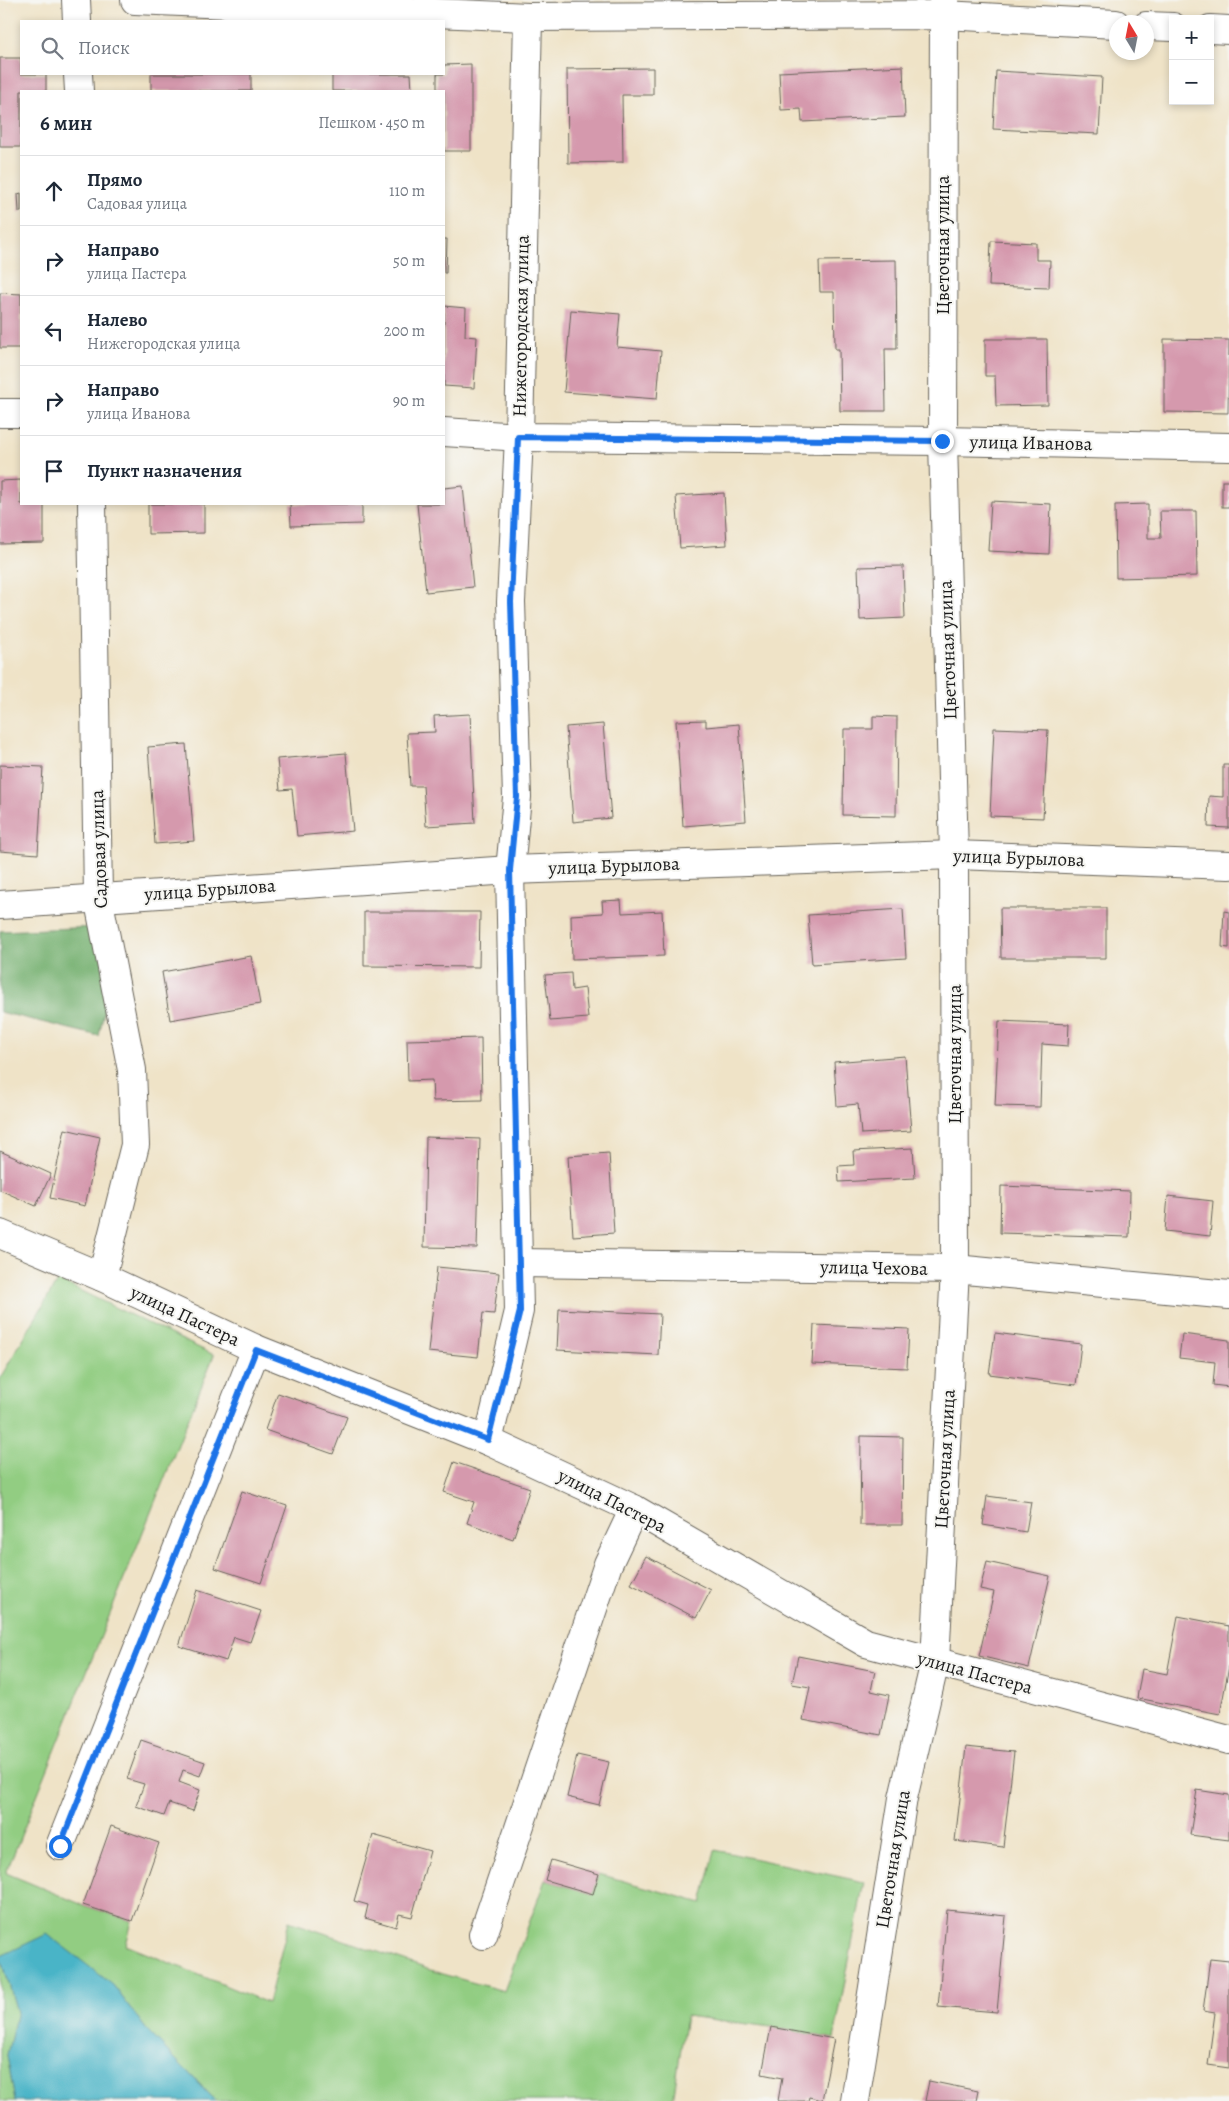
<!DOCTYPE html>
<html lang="ru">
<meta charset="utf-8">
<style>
:root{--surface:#fff;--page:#f2f2f3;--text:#1f2937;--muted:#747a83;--line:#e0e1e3}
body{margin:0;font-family:Alegreya,serif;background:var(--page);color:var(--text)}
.controls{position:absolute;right:15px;top:15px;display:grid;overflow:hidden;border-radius:0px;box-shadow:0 2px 8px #0003}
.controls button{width:45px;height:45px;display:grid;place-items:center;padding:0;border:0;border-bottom:1px solid var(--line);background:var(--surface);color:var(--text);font:25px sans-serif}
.compass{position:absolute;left:1109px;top:15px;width:45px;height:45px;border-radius:50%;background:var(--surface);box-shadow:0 2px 8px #0003;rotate:350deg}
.stop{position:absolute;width:15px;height:15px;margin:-11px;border:4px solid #1a73e8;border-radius:50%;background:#fff}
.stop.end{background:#1a73e8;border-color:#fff;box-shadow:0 1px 5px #0008}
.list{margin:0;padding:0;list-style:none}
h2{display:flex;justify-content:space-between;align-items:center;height:65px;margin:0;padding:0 20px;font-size:21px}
h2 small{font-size:16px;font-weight:400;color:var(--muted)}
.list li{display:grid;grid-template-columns:32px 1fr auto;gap:15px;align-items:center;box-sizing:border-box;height:70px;padding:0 20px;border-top:1px solid var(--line)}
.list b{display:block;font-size:19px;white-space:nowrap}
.list p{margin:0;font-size:16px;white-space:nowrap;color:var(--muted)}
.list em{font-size:16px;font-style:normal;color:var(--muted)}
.icon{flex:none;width:28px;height:28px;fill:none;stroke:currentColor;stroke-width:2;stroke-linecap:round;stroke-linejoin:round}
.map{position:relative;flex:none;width:1229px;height:2101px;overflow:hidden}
.search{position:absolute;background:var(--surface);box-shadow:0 2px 8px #0003;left:20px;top:20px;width:425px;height:55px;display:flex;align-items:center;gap:12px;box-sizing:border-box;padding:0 18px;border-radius:0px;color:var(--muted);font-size:19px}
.panel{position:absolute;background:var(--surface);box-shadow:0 2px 8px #0003;left:20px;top:90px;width:425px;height:415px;border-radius:0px}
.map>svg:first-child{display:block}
.green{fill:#92cd82;stroke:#57744f}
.forest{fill:#75b070;stroke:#486646}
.water{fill:#4ab4c7;stroke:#336872}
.building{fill:#d599ad}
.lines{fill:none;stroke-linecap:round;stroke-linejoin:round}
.minor-casing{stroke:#666258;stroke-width:30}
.minor{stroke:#fff;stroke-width:28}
.route{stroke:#1a73e8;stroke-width:6}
.labels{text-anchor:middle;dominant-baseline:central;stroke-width:4;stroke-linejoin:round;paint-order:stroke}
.street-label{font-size:19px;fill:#1c1c1c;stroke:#f6f6f2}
</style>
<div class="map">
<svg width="1229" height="2101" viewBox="0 0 1229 2101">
<rect width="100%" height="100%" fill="#f6f6f2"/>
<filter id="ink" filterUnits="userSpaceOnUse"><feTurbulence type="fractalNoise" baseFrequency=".02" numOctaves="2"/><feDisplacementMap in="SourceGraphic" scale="10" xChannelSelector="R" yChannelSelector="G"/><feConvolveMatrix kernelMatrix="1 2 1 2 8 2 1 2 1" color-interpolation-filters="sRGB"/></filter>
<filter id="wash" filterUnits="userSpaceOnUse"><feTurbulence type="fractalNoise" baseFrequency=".0096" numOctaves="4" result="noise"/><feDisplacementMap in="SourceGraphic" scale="20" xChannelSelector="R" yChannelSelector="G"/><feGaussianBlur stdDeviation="1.12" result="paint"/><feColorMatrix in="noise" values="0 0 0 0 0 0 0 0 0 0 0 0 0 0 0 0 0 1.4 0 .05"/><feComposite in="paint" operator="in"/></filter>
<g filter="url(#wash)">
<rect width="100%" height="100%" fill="#efe3c7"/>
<path class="green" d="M58 1280 214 1355 6 1873 83 1905 132 1921 126 1945 268 2003 289 1921 442 1974 504 1991 545 1880 593 1894 599 1874 702 1903 715 1850 864 1882 834 2039 771 2027 686 2016 673 2101H216L146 2029 113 1985 1 1956 17 2012 7 2055 15 2101H0V1378Z"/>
<path class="forest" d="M97 927 112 973 99 1036 0 1012V931Z"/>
<path class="water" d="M47 1934 113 1985 146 2029 216 2101H15L7 2055 17 2012 1 1956Z"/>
<g id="blocks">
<g class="building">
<path d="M0 58H21V74H46V91H21V147H0Z"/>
<path d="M471 64V151H444V91H437V74H444V65Z"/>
<path d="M903 66 905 117 802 122 801 109 781 110 779 72Z"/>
<path d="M653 68V95H622L623 162 568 163 567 69Z"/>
<path d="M996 71 1102 77 1099 134 993 129Z"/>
<rect x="151" y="74" width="100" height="17"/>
<path d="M332 74H411L412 91H332Z"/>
<path d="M21 193V212H19L18 194Z"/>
<path d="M444 239H447L446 273H444Z"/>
<path d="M991 241 1036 243V260H1050L1049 288 989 286Z"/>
<path d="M896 260 897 349H885L886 411H840L839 349H835L834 292H820L819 261Z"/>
<path d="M0 293 21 294V348H0Z"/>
<path d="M444 306 466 308 465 336 477 337 474 388 444 386Z"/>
<path d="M571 310 620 314 617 347 661 351 657 399 564 392Z"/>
<path d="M985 339H1047L1048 405 996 406 995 376H985Z"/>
<path d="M1164 339 1229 340 1228 413 1164 412Z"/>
<path d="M21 480V504H44V543L0 544V481Z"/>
<rect x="1222" y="481" width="7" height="26"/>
<path d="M463 486 473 587 426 592 417 504H444V488Z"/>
<path d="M724 493 727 545 680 548 676 496Z"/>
<path d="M991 501 1051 504 1049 554 988 551Z"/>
<path d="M148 504H204V533L148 534Z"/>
<path d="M290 504H362V524L291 526Z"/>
<path d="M1148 504V538H1161L1160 511H1196L1197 576 1116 578 1115 505Z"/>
<path d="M903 566 905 618 860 620 858 567Z"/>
<path d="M470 714 475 823 426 826 423 786H410L407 733 435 732 434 716Z"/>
<path d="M873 716 897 717 896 816 843 815 844 729H873Z"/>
<path d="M706 720V727L739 724 746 821 683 826 676 721Z"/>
<path d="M603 724 611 818 573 822 566 727Z"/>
<path d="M994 728 1048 730 1043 818 990 816Z"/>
<path d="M186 744 194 841 155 844 148 747Z"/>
<path d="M346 753 353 831 297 836 292 789 280 790 277 759Z"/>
<path d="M0 765 43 767 38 854 0 851Z"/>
<path d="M1223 765H1229V828L1208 827 1209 796 1223 797Z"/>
<path d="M621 900 622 913 662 911 664 956 572 959 571 915 603 913 602 901Z"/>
<path d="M1000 908H1106V958H1001Z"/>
<path d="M903 909 906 958 812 964 808 915Z"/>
<path d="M1224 911 1229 912V948L1222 947Z"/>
<path d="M364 912H480L479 967 364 966Z"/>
<path d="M251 956 260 1004 170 1020 162 972Z"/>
<path d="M571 973 572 990 585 988 588 1018 550 1021 545 975Z"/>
<path d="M999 1021 1069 1024 1068 1046 1042 1044 1040 1107 995 1106Z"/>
<path d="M481 1038 482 1100 433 1101 432 1080 408 1081 407 1040Z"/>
<path d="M905 1056 911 1131 861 1134 858 1104 837 1106 834 1062Z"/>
<path d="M65 1129 100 1137 85 1206 50 1198Z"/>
<path d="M426 1137 480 1139 477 1248 424 1247Z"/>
<path d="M913 1148 915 1178 839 1182 838 1166 854 1165 853 1151Z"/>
<path d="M0 1151 51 1174 36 1206 0 1190Z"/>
<path d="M609 1153 614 1233 573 1236 568 1156Z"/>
<path d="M1001 1186 1130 1191 1129 1237 1000 1233Z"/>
<path d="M1168 1196 1213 1201 1210 1236 1165 1231Z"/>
<path d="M437 1267 499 1273 494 1314 483 1313 478 1357 428 1352Z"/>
<path d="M559 1309 660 1314 658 1355 557 1350Z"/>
<path d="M814 1325 909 1329 907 1368 812 1364Z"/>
<path d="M995 1333 1081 1344 1076 1385 989 1374Z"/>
<path d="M1182 1334 1229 1340V1387L1213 1385 1215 1362 1179 1358Z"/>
<path d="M278 1393 347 1417 333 1454 265 1430Z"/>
<path d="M861 1436 903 1437 902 1525H860Z"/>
<path d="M454 1462 530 1488 513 1539 467 1523 474 1502 444 1492Z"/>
<path d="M242 1491 287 1506 261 1583 215 1568Z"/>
<path d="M987 1496 1031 1502 1026 1532 983 1525Z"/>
<path d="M646 1556 711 1590 696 1618 631 1584Z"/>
<path d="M987 1562 1050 1576 1029 1668 979 1656 994 1592 980 1589Z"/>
<path d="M197 1590 261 1611 250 1642 234 1637 226 1661 179 1646Z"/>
<path d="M1178 1616 1229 1626V1666L1220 1714 1137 1698 1142 1669 1167 1674Z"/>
<path d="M798 1656 875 1671 871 1691 889 1695 881 1735 803 1720 810 1687 792 1684Z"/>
<path d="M141 1740 205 1762 200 1776 183 1770 179 1782 200 1790 193 1811 169 1803 164 1816 136 1806 144 1784 127 1779Z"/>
<path d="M966 1747 1014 1752 1003 1847 955 1841Z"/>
<path d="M577 1755 609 1762 599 1805 567 1797Z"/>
<path d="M1197 1790 1229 1795V1840L1190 1835Z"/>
<path d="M111 1826 159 1843 132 1921 83 1905Z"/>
<path d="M373 1835 430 1851 412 1917 399 1914 396 1927 365 1918 368 1905 354 1901Z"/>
<path d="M551 1860 599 1874 593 1894 545 1880Z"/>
<path d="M947 1910 1006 1916 997 2012 938 2007Z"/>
<path d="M1210 1959 1229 1961V2068L1208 2065 1215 2013 1203 2011Z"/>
<path d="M771 2027 834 2039 822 2100 809 2097 808 2101H778L782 2078 762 2074Z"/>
<path d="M929 2081 978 2091 976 2101H925Z"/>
</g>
</g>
</g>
<g filter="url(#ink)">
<use href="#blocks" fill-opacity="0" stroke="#666258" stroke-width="1"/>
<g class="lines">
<g class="minor-casing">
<g id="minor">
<path d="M76 0 77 21"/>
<path d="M135 0 528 17 944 15 1116 24"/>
<path d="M1146 26 1173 27"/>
<path d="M1210 29 1229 30"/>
<path d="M78 74 79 91"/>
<path d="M0 413H21"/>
<path d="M444 432 519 437 943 441 1229 447"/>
<path d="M92 504 98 897 132 1070 135 1145 102 1277"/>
<path d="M0 905 510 870 954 855 1229 865"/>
<path d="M0 1234 102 1277 256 1349 488 1441 634 1509 866 1643 1229 1740"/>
<path d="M518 1263 955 1269 1229 1295"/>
<path d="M488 1441 519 1311 510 870 517 797 511 602 519 437 528 17"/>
<path d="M60 1846 256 1349"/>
<path d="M483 1935 608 1564 634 1509"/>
<path d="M855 2101 903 1798 935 1662 955 1269 954 855 943 441 944 0"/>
</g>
</g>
<use href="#minor" class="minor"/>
</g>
</g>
<g class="lines" filter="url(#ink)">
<path class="route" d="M60 1846 256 1350 488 1440 520 1311 510 870 517 797 511 602 518 437 942 441"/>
</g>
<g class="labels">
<g class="street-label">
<text transform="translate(943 245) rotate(-90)">Цветочная улица</text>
<text transform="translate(521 326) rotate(-89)">Нижегородская улица</text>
<text transform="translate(1031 443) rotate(1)">улица Иванова</text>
<text transform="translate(948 650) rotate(-92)">Цветочная улица</text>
<text transform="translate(99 849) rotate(-92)">Садовая улица</text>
<text transform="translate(1019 858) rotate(2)">улица Бурылова</text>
<text transform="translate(614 866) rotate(-2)">улица Бурылова</text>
<text transform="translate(210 890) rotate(-4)">улица Бурылова</text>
<text transform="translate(955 1054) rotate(-90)">Цветочная улица</text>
<text transform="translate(874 1268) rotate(1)">улица Чехова</text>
<text transform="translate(185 1316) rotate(25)">улица Пастера</text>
<text transform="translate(945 1459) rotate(-87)">Цветочная улица</text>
<text transform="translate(612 1501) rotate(27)">улица Пастера</text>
<text transform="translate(975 1673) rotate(15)">улица Пастера</text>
<text transform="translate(893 1859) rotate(-81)">Цветочная улица</text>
</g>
</g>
</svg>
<div class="controls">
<button>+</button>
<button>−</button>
</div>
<svg class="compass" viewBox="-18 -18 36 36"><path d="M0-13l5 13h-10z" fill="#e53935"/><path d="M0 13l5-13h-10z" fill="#747a83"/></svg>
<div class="stop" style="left:60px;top:1846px"></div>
<div class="stop end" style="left:942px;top:441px"></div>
<div class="search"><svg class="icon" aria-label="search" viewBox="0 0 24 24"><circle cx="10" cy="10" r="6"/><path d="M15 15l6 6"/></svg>Поиск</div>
<section class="panel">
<h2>6 мин<small>Пешком · 450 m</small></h2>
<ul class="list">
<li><svg class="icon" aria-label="ahead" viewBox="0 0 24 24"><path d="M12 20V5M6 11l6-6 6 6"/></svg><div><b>Прямо</b><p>Садовая улица</p></div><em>110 m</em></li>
<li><svg class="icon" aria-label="right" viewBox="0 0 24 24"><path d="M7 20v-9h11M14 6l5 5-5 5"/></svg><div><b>Направо</b><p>улица Пастера</p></div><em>50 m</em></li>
<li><svg class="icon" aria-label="left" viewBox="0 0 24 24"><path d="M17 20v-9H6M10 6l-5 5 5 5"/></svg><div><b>Налево</b><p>Нижегородская улица</p></div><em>200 m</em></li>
<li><svg class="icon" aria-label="right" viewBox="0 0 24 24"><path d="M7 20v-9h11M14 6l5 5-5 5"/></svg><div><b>Направо</b><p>улица Иванова</p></div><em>90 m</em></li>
<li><svg class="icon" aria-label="arrive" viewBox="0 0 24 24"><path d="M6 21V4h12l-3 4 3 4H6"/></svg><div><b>Пункт назначения</b></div></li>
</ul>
</section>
</div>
